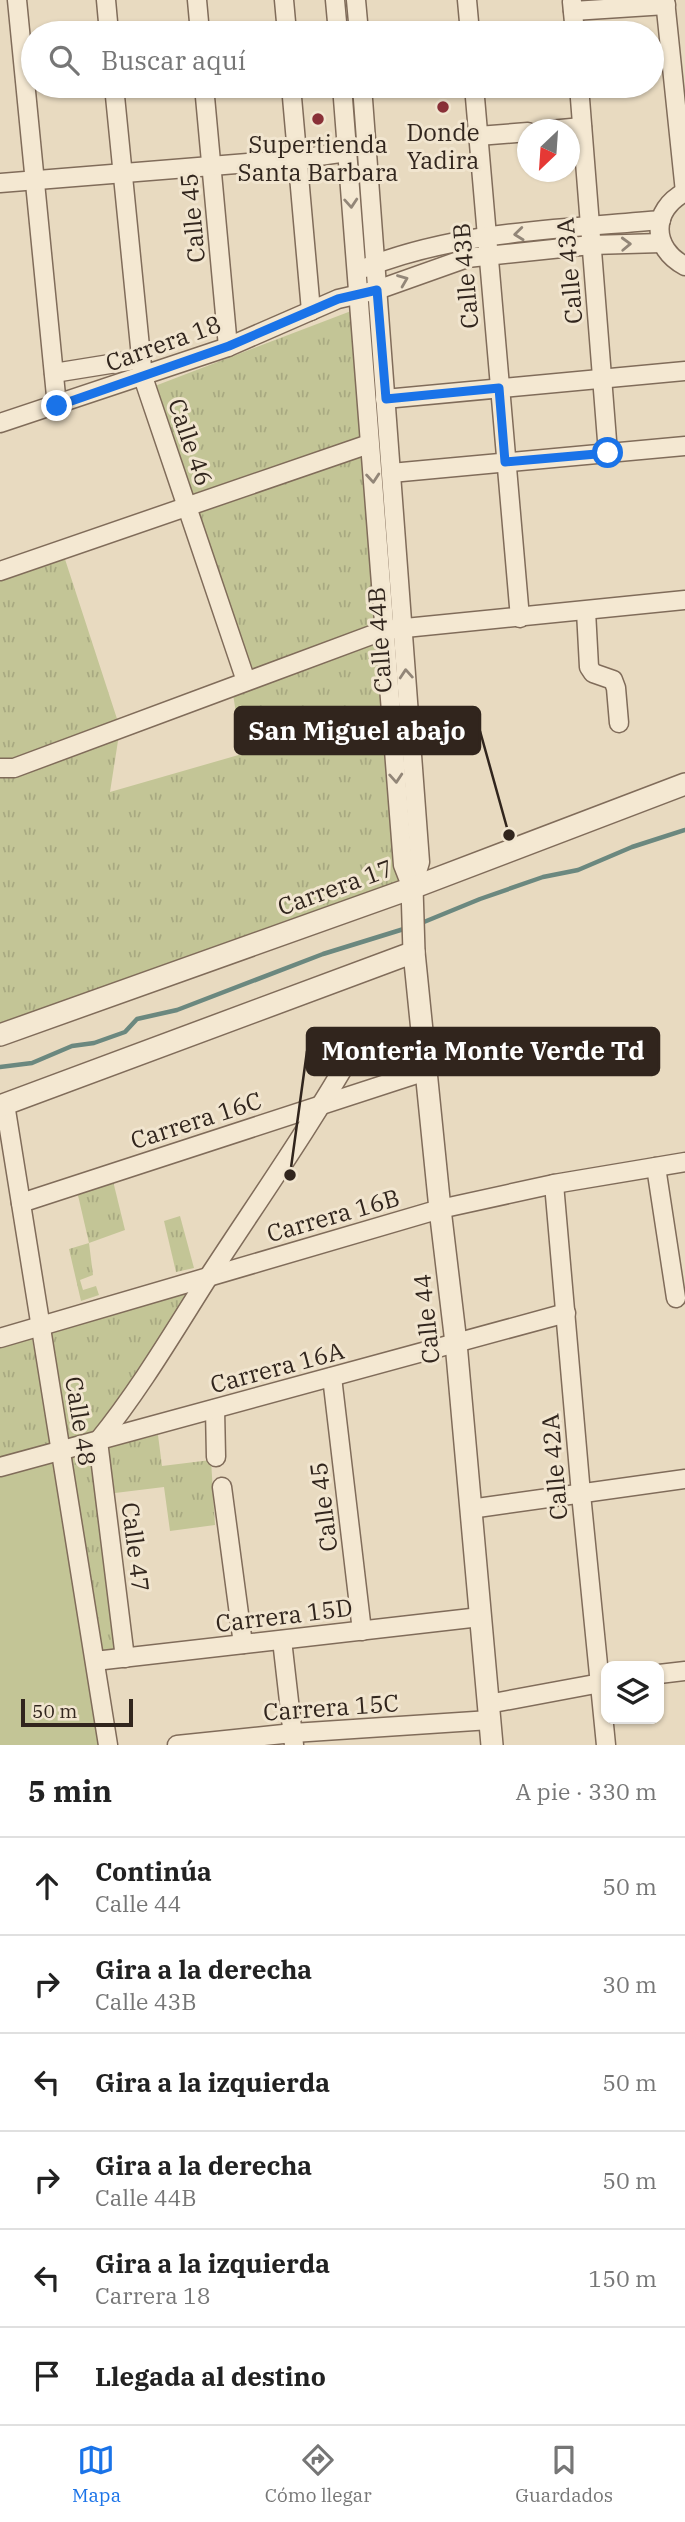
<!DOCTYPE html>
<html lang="es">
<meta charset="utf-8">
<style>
:root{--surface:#fff;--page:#f6f6f6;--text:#222;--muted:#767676;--line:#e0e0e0;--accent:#1a73e8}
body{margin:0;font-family:"IBM Plex Serif",serif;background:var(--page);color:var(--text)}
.controls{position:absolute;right:21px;bottom:21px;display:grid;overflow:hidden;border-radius:14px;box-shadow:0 2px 5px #0004}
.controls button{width:63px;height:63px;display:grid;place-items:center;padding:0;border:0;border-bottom:2px solid var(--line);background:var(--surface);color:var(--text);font:35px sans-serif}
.compass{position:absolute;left:517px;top:119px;width:63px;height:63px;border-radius:50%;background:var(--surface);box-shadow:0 2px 5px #0004;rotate:205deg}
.scale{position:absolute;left:21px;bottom:18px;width:112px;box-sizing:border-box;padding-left:7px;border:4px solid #31251d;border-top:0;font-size:19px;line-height:24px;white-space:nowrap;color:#31251d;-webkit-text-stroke:5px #f1e5cf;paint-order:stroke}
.stop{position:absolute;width:21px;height:21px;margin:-16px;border:5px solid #1a73e8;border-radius:50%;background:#fff}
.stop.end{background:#1a73e8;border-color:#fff;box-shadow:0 2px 7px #0008}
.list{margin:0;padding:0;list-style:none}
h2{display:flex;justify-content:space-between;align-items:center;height:91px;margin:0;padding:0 28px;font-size:30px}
h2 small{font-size:23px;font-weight:400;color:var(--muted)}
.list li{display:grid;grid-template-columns:46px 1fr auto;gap:21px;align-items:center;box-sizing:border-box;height:98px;padding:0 28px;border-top:2px solid var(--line)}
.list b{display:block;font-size:26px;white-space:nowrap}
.list p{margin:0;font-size:23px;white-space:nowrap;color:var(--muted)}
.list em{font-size:23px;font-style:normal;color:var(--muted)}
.icon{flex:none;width:38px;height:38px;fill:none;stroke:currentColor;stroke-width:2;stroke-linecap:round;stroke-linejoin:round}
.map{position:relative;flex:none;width:685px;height:1745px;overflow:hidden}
.search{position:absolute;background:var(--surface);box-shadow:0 2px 5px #0004;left:21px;right:21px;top:21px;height:77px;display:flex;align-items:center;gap:18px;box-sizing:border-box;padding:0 24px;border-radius:38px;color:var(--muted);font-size:26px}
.sheet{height:679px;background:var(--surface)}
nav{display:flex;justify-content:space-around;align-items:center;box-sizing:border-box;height:98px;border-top:2px solid var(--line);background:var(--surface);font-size:19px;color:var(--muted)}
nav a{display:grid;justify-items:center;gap:4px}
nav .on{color:var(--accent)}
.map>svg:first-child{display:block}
.grass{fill:url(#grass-tufts)}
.green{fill:#c3c596}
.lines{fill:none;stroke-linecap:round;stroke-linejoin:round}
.stream{stroke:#6b887f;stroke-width:4.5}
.minor-casing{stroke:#806c5a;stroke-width:21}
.tertiary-casing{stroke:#806c5a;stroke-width:24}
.minor{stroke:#f4e8d2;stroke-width:18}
.tertiary{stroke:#f4e8d2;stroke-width:21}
.oneway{stroke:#928678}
.route{stroke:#1a73e8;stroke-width:9}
.poi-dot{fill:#893037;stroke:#f1e5cf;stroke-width:2.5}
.labels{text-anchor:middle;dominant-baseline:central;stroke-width:6;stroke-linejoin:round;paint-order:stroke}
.poi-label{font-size:24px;fill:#31251d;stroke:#f1e5cf}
.street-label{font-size:24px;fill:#31251d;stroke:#f1e5cf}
.leader{fill:none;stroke:#31251d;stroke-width:2.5}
.callout-dot{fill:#31251d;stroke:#f1e5cf;stroke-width:2.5}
.callout{fill:#31251d;stroke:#31251d;stroke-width:2.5}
.callout-label{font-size:26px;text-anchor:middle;font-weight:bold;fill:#fff}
</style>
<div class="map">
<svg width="685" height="1745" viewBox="0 0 685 1745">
<defs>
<pattern id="grass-tufts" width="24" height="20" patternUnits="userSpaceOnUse" patternTransform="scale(1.75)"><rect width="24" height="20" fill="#c3c596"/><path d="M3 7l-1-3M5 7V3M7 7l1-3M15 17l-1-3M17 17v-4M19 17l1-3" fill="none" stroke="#a8a981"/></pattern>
</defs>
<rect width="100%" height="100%" fill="#e8dac0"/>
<g class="grass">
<path d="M359 308 412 888 0 1025V571L62 550 120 728 110 792 242 754 232 687 238 658 147 389Z"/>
<path d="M113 1181 125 1230 89 1243 77 1191Z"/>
<path d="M180 1216 194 1268 176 1272 164 1221Z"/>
<path d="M89 1243 93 1275 80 1280 83 1290 96 1286 99 1295 81 1301 69 1249Z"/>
<path d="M193 1284 190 1298 120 1404 95 1431 65 1439 48 1329Z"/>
<path d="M32 1338 51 1444 0 1459V1346Z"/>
<path d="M158 1435 162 1466 211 1460 215 1525 170 1531 164 1487 115 1493 107 1447Z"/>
<path d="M93 1445 118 1651 99 1654 69 1452Z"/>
</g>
<path class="green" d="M56 1458 108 1745H0V1476Z"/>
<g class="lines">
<g class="stream">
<path d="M419 924 480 899 543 877 578 870 632 847 685 830"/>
<path d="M0 1067 32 1063 72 1046 94 1043 125 1032 137 1019 177 1010 323 954 407 928"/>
</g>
<g class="minor-casing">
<g id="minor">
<path d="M17 0 57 406"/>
<path d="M106 0 109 33"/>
<path d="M197 0 200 33"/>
<path d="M284 0 287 33"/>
<path d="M335 0 338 33"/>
<path d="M356 0 359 33"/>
<path d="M467 0 470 33"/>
<path d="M665 0 685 192"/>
<path d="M572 2 575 33"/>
<path d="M573 11 666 5"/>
<path d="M114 86 143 377 246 681"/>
<path d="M204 86 228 347"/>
<path d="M291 86 311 311"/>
<path d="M342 86 403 865 412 888"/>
<path d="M362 86 420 862 412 888"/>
<path d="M474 86 520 618"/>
<path d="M579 86 608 453"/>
<path d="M550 130 582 127"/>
<path d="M478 136 528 132"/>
<path d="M0 183 298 159 347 152"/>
<path d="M685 192C651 210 651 248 685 266"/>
<path d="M365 268C458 231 561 229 661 220"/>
<path d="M54 373 141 359"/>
<path d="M385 399 685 371"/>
<path d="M0 423 228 347 338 299 377 290 467 258 591 245 662 243"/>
<path d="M391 473 685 446"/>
<path d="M0 571 369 444"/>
<path d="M586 611 589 667 593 673 613 680 616 688 619 723"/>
<path d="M0 768H14L385 630 685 600"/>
<path d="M5 1104 108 1745"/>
<path d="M656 1167 676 1298"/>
<path d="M554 1184 581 1494 606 1745"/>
<path d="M21 1203 426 1071"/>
<path d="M0 1338 440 1209 554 1184 685 1162"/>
<path d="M332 1377 362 1631"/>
<path d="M215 1409 216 1457"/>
<path d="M0 1467 566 1313"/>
<path d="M222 1487 243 1644"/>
<path d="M470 1509 685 1479"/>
<path d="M282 1640 294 1745"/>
<path d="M125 1658 98 1441C141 1388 174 1331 211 1273 260 1198 311 1125 355 1048"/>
<path d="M95 1661 480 1617"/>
<path d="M659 1674 685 1671"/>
<path d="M488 1704 606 1682"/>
<path d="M177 1745 293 1733 490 1720"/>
</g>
</g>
<g class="tertiary-casing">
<g id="tertiary">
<path d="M412 888 414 952 440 1209 456 1343 492 1745"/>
<path d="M0 1035 412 888 685 784"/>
<path d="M0 1106 414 952"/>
</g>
</g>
<use href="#minor" class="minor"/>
<use href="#tertiary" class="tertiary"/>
</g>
<defs><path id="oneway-chevron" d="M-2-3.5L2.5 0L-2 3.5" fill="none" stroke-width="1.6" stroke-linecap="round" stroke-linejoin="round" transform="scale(1.75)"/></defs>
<g class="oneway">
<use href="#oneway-chevron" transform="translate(351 203) rotate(86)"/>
<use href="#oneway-chevron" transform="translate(519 234) rotate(174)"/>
<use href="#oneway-chevron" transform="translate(626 244) rotate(-2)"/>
<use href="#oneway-chevron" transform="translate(403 280) rotate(-22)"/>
<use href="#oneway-chevron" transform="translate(373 478) rotate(85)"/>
<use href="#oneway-chevron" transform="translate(406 674) rotate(-94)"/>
<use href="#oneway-chevron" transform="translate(396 778) rotate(86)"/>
</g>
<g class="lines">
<path class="route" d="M57 406 229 346 338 299 377 290 386 399 499 388 505 462 608 453"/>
</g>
<g class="poi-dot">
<circle cx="443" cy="107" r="7"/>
<circle cx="318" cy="119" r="7"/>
</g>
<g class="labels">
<g class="poi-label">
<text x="443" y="132">Donde<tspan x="443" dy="28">Yadira</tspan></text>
<text x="318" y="144">Supertienda<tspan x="318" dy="28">Santa Barbara</tspan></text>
</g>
<g class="street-label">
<text transform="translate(192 218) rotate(-95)">Calle 45</text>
<text transform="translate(569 271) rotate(-95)">Calle 43A</text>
<text transform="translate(465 276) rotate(-95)">Calle 43B</text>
<text transform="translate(163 343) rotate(-20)">Carrera 18</text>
<text transform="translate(191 442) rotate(71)">Calle 46</text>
<text transform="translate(379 640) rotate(-94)">Calle 44B</text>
<text transform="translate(335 887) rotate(-20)">Carrera 17</text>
<text transform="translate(196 1120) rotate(-18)">Carrera 16C</text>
<text transform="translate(333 1215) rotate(-16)">Carrera 16B</text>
<text transform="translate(426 1319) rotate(-96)">Calle 44</text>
<text transform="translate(277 1367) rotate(-15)">Carrera 16A</text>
<text transform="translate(81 1421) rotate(81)">Calle 48</text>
<text transform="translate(554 1467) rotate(-95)">Calle 42A</text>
<text transform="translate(323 1507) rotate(-97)">Calle 45</text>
<text transform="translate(136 1547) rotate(83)">Calle 47</text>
<text transform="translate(284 1615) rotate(-7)">Carrera 15D</text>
<text transform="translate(331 1707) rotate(-4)">Carrera 15C</text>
</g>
</g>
<path class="leader" d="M509 835L480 731M290 1175L307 1051"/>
<g class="callout-dot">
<circle cx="509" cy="835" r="7"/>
<circle cx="290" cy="1175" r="7"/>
</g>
<g class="callout">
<rect x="235" y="707" width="245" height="47" rx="7"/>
<rect x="307" y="1028" width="352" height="47" rx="7"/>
</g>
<g class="callout-label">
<text x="357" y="740">San Miguel abajo</text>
<text x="483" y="1060">Monteria Monte Verde Td</text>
</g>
</svg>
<div class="controls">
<button><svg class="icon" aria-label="layers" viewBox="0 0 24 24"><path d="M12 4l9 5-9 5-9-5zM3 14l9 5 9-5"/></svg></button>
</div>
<svg class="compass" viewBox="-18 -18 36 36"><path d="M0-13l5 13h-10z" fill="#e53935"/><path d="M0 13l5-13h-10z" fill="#767676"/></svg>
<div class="scale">50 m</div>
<div class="stop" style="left:608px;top:453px"></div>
<div class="stop end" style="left:57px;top:406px"></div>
<div class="search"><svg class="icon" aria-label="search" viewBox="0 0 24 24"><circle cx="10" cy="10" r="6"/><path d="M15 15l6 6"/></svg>Buscar aquí</div>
</div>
<section class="sheet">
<h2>5 min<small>A pie · 330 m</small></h2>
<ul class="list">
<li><svg class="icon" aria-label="ahead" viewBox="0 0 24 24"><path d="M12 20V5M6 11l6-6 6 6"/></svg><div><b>Continúa</b><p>Calle 44</p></div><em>50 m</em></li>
<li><svg class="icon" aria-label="right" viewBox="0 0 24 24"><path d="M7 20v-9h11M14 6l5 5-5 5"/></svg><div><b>Gira a la derecha</b><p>Calle 43B</p></div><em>30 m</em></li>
<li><svg class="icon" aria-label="left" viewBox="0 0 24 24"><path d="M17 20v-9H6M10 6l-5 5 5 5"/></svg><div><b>Gira a la izquierda</b></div><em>50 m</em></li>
<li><svg class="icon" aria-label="right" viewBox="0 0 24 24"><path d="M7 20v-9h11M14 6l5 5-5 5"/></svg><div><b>Gira a la derecha</b><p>Calle 44B</p></div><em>50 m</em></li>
<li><svg class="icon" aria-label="left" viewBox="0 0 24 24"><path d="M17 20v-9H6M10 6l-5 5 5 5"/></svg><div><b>Gira a la izquierda</b><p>Carrera 18</p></div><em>150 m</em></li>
<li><svg class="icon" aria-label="arrive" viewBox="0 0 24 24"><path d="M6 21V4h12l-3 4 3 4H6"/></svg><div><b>Llegada al destino</b></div></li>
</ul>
</section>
<nav>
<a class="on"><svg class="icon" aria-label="map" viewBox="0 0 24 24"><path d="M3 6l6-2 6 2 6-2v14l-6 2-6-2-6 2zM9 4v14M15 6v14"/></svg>Mapa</a>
<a><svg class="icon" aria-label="directions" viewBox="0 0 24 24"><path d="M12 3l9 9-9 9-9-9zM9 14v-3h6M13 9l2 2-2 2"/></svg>Cómo llegar</a>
<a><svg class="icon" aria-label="saved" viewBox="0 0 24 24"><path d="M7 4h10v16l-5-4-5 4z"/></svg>Guardados</a>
</nav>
